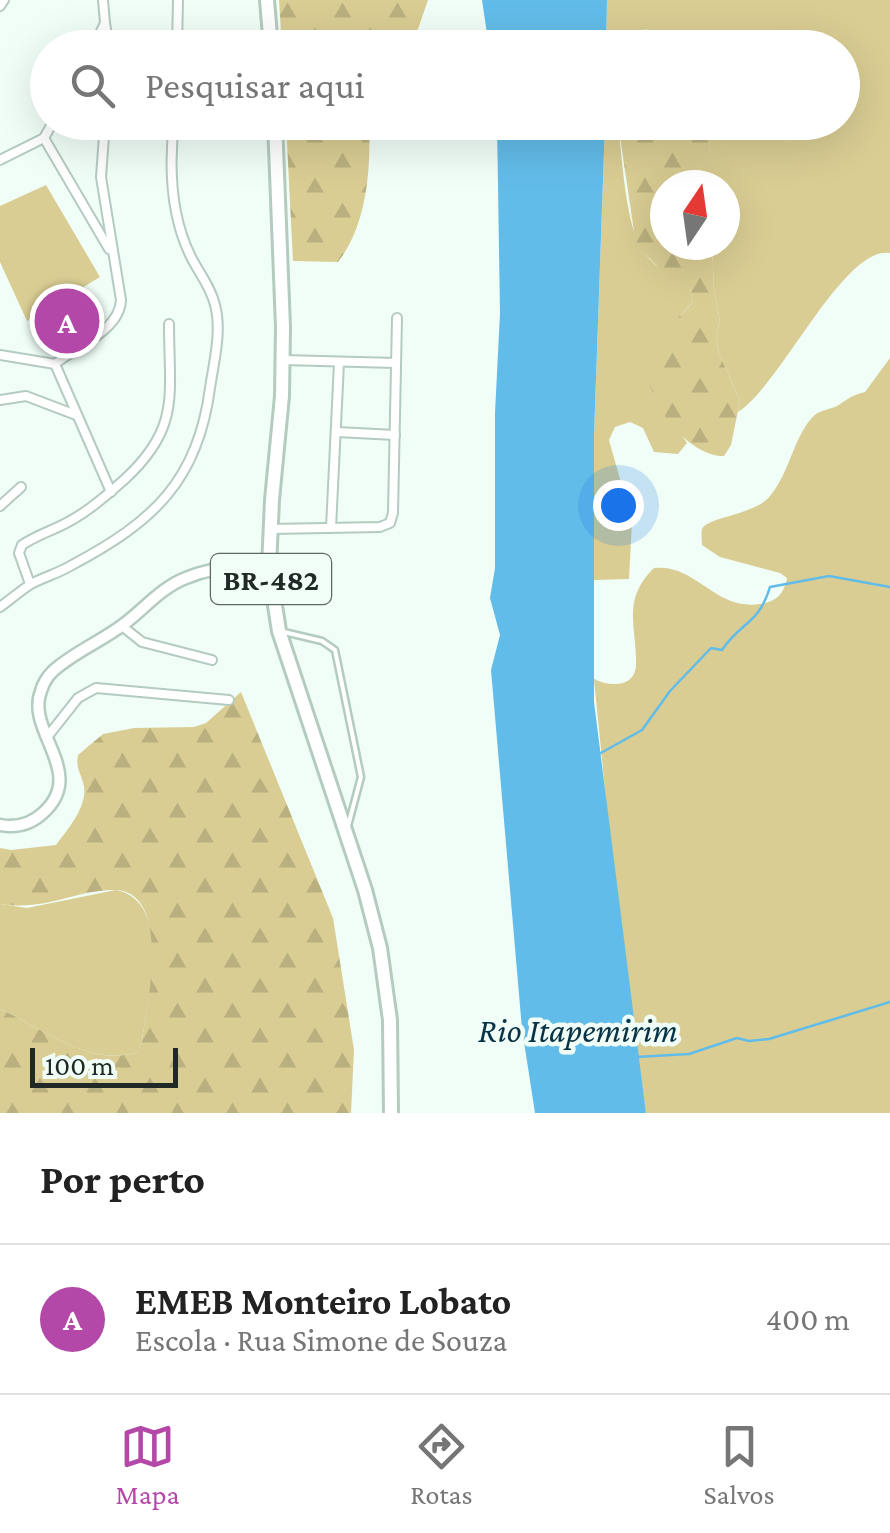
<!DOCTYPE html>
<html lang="pt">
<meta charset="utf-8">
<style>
:root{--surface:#fff;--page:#f6f6f6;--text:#222;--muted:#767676;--line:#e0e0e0;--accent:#b448a8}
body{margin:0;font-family:"Crimson Pro",serif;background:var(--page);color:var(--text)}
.compass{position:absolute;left:650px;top:170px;width:90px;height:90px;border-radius:50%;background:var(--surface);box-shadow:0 10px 40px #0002;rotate:13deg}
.scale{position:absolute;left:30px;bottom:25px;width:148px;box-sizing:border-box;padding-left:10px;border:5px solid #202925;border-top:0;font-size:28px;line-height:35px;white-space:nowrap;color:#202925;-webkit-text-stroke:8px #f0fef7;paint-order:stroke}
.you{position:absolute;left:618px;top:505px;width:35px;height:35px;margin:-25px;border:8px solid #fff;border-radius:50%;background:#1a73e8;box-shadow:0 0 0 15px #1a73e833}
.badge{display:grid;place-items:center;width:65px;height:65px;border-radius:50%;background:var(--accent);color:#fff;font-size:32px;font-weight:700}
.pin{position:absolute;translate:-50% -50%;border:5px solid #fff;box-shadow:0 2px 10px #0006}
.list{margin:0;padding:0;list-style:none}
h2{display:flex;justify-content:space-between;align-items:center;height:130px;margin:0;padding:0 40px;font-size:42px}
h2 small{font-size:32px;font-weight:400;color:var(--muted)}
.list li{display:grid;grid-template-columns:65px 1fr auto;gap:30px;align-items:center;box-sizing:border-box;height:150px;padding:0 40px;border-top:2px solid var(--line)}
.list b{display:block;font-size:38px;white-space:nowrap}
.list p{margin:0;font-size:32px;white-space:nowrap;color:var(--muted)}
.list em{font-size:32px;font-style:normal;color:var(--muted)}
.icon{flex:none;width:55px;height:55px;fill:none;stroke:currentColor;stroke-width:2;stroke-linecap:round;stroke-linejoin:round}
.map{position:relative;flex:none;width:890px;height:1113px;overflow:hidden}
.search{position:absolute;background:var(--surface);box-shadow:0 10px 40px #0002;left:30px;right:30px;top:30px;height:110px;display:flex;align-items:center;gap:25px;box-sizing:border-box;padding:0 35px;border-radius:55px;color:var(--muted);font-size:38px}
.sheet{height:280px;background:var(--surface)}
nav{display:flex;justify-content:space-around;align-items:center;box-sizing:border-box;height:140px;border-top:2px solid var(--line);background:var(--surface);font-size:28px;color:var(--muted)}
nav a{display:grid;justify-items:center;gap:5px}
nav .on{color:var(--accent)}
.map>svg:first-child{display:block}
.green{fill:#d9cd93}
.forest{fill:url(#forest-firs)}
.water{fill:#62bce9}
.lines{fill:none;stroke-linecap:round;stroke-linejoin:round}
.stream{stroke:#62bce9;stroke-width:2.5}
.service-casing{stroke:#b4cbc0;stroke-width:9}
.minor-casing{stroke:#b4cbc0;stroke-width:12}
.tertiary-casing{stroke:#b4cbc0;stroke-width:15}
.trunk-casing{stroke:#b4cbc0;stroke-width:18}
.service{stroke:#fff;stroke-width:4}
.minor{stroke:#fff;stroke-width:8}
.tertiary{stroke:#fff;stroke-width:10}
.trunk{stroke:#fff;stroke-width:12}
.labels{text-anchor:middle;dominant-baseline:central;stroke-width:9;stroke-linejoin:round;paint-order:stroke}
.shield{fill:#f0fef7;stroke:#5e6964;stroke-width:2.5}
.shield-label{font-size:30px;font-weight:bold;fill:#202925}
.water-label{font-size:35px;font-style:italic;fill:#093345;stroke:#f0fef7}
</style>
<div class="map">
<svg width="890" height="1113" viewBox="0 0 890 1113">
<defs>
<pattern id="forest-firs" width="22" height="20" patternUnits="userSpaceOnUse" patternTransform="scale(2.5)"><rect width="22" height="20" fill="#d9cd93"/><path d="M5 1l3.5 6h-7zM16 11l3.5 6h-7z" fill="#bab07f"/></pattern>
</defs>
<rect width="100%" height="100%" fill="#f0fef7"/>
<g class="green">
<path d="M607 0H890V253C843 246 782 384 738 412L740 401 719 353 716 336 720 321 714 290 712 245H725V185H704C714 157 716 143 691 123L842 122V48L674 47 646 29 630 47 606 48Z"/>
<path d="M605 123H618C622 156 625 220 641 248 652 267 672 276 690 288L693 302 668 328 651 390 687 443 678 454 654 452 643 428 630 422 615 427 609 440 632 522 629 579 594 580V436Z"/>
<path d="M46 185 100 277 27 321 0 262V206Z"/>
<path d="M890 358V1113H646L613 870 594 679C609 687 636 688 636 664 637 628 621 600 654 568 662 567 670 568 678 571 708 583 724 609 760 604 776 602 784 594 787 578L780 573 720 557 702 545C702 543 701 531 702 529 707 517 755 515 770 496 790 473 795 431 816 414 822 410 831 409 837 406 848 399 852 395 865 392Z"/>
<path d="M116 890C173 901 148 1000 142 1039L138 1052C90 1068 43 1028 0 1009V904L27 908Z"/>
</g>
<g class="forest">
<path d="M279 0H428L418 29 401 47 282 48Z"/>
<path d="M286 123H369C371 168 367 225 338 262L293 261Z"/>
<path d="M618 123H691L706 135 710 148 713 164 704 185H665V245H712L714 290 720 321 716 336 719 353 740 401 731 445 724 456C684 457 632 386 651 348 659 330 680 318 693 302L690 288 665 274 636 245Z"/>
<path d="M241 692 333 918 354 1050 351 1113H0V1009C43 1028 90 1068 138 1052L142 1039C147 1007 173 889 113 890 71 891 48 911 0 904V848L11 850 56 845C67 830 87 808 84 787 82 774 75 769 78 755L103 734 134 728 194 727 206 723Z"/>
</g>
<g class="water">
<path d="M482 0H607L606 47H489Z"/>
<path d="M497 123H605L594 436V702L646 1113H535L522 1029 491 670 500 635 490 598 495 568V413L500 313Z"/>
</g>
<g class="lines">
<g class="stream">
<path d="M599 754 642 730 670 691 711 648 722 650C741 621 758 626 770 587L829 576 890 587"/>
<path d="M636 1057 689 1054 737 1038 749 1041 769 1039 890 1002"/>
</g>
<g class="service-casing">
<path id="service" d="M284 632 322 641 335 650 361 777 348 826"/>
</g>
<g class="minor-casing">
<g id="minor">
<path d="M0 6 4 0"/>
<path d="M105 23 109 48"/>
<path d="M93 48 105 23 103 0"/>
<path d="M177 48 178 0"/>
<path d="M44 138 109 249"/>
<path d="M0 160 44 138 53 122"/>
<path d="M0 355 55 364C76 347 120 330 121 300L101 177 105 122"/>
<path d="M283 360 396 363"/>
<path d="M55 364 111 492"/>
<path d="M0 400 26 396 76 415"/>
<path d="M337 432 395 435"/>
<path d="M0 506 21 487"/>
<path d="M331 528 339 363"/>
<path d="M270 529 380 527 390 523 393 513 397 318"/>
<path d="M30 584 19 553 22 545C37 535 54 530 70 521 90 510 108 494 125 479 181 427 169 395 169 324"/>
<path d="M0 607C10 600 20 591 31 584 44 577 59 573 72 565 153 522 198 481 210 388 214 361 222 331 215 305 211 287 199 273 191 257 171 217 169 166 174 122"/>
<path d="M122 626 142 642 212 660"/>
<path d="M48 736 78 698 96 688 229 700"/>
</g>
</g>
<g class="tertiary-casing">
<path id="tertiary" d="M0 825C16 828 31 824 43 813 88 773 25 731 41 691 43 684 48 676 53 671 74 652 102 641 124 624 144 609 162 587 186 578 213 567 241 565 269 567"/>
</g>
<g class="trunk-casing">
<g id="trunk">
<path d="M267 0 271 48"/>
<path d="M275 122 283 327 282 396 272 500 269 567 279 631 365 890 380 948 390 1020 391 1113"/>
</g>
</g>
<use href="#service" class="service"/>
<use href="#minor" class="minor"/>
<use href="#tertiary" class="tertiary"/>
<use href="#trunk" class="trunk"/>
</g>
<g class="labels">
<rect class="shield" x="211" y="554" width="120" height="50" rx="8"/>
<g class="shield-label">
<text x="271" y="579">BR-482</text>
</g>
<g class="water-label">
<text x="578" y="1030">Rio Itapemirim</text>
</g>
</g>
</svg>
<svg class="compass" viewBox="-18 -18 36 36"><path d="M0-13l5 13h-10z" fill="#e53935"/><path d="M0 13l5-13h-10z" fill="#767676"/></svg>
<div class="scale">100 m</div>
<div class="you"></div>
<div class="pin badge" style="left:67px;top:321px">A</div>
<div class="search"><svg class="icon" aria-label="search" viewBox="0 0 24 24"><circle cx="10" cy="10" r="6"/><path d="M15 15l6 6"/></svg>Pesquisar aqui</div>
</div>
<section class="sheet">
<h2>Por perto<small></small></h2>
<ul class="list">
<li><span class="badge">A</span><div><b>EMEB Monteiro Lobato</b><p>Escola · Rua Simone de Souza</p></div><em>400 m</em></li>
</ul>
</section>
<nav>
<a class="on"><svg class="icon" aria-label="map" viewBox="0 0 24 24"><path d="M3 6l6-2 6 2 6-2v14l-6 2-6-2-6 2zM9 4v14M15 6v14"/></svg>Mapa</a>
<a><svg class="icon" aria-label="directions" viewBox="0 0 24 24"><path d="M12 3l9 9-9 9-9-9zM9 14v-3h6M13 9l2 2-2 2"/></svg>Rotas</a>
<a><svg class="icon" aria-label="saved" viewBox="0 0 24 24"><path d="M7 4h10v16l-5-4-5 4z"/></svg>Salvos</a>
</nav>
